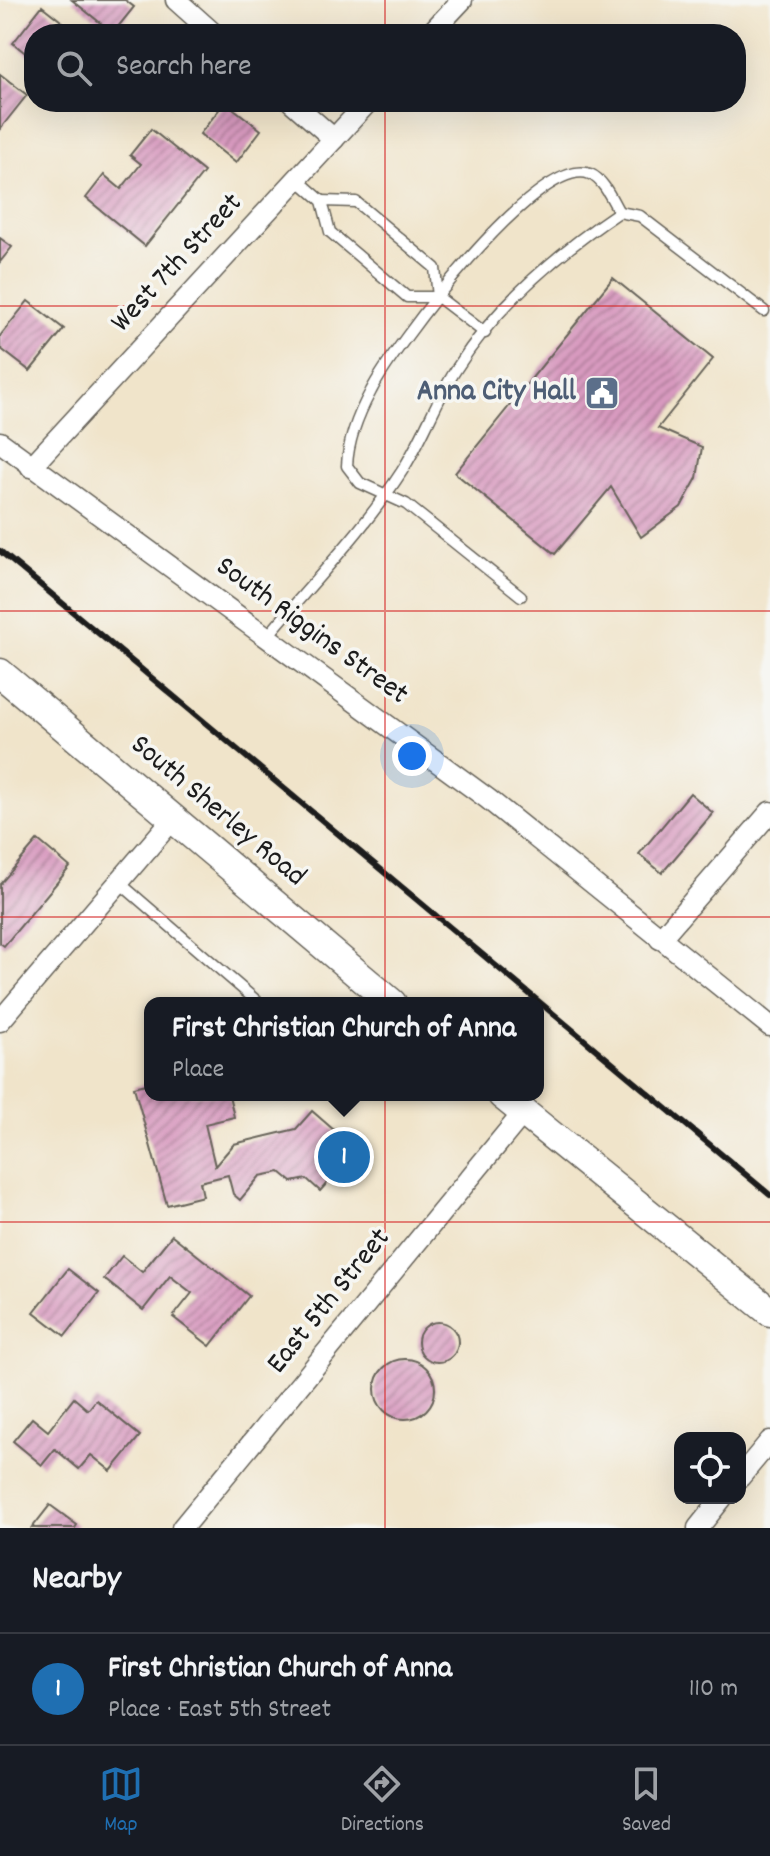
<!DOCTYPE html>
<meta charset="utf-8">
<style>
:root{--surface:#171b24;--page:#242831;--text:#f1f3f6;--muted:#9ea1a6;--line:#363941;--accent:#1f6fb2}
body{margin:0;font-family:Dekko,sans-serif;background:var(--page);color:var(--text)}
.controls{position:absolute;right:24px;bottom:24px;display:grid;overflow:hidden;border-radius:16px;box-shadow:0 8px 32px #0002}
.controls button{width:72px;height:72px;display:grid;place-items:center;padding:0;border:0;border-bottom:2px solid var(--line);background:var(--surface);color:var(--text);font:40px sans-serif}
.you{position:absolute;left:412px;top:756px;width:28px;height:28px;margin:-20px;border:6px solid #fff;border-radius:50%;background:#1a73e8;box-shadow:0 0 0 12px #1a73e833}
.badge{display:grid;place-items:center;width:52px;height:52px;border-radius:50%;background:var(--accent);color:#fff;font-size:26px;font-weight:700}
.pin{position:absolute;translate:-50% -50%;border:4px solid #fff;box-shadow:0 2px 8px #0006}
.popup{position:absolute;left:144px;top:997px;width:400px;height:104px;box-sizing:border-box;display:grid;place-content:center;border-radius:16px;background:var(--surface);filter:drop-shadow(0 2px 6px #0005);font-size:26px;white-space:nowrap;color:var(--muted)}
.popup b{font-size:30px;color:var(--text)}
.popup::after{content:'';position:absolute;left:50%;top:100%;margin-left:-16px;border:16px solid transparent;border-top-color:var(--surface)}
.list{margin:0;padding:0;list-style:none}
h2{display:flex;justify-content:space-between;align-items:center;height:104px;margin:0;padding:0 32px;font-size:34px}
h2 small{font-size:26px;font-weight:400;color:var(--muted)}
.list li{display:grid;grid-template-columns:52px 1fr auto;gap:24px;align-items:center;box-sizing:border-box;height:112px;padding:0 32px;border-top:2px solid var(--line)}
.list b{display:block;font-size:30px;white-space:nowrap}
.list p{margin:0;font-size:26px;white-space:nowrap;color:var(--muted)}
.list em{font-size:26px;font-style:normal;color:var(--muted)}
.icon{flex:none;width:44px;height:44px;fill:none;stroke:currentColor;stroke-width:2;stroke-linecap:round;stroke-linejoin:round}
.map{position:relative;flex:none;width:770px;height:1528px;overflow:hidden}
.search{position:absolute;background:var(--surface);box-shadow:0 8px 32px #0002;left:24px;right:24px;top:24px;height:88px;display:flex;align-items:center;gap:20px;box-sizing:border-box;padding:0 28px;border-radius:32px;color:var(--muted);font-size:30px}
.sheet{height:216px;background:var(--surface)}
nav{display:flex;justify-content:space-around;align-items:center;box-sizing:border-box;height:112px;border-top:2px solid var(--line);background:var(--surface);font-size:22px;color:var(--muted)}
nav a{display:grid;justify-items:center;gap:4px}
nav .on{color:var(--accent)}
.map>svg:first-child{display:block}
.building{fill:url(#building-hatch)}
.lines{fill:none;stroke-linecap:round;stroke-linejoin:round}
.lane-casing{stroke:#666259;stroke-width:13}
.street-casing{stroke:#666259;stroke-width:23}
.secondary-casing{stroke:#666259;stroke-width:31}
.lane{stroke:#fff;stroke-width:10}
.street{stroke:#fff;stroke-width:20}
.secondary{stroke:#fff;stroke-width:28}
.rail{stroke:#1c1c1c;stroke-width:6}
.grid{fill:none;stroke:#d62828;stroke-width:2;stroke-opacity:0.55}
.labels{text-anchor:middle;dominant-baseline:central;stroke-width:7;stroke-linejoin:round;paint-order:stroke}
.street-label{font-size:30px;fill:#1c1c1c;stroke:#f6f6f2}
.service-label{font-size:30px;font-weight:bold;fill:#4e5e75;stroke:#f6f6f2;text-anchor:end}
</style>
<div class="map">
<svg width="770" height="1528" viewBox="0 0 770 1528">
<defs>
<pattern id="building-hatch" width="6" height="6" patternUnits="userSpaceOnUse" patternTransform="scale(2)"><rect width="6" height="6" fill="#d89abf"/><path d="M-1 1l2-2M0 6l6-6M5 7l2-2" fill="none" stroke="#ae7d9a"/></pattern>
</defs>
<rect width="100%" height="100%" fill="#f6f6f2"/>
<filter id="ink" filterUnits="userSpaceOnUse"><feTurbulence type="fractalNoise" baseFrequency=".0125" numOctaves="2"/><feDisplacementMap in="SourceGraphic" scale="16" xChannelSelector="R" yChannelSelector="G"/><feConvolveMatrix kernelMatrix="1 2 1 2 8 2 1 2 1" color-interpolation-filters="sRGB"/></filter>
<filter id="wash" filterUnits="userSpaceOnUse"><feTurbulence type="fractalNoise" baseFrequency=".006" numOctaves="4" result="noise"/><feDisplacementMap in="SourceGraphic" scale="32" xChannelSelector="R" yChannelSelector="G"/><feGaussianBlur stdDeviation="1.8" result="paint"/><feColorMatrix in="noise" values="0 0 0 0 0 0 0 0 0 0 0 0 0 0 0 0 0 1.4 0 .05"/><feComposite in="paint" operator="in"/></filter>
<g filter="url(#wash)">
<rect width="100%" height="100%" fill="#f0e4ca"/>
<g id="blocks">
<g class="building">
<path d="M72 0H125L134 7 113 33Z"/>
<path d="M42 6 75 32 34 34V60L13 43Z"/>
<path d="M0 74 27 95 0 129Z"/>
<path d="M225 102 261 130 236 163 200 134Z"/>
<path d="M151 129 204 172 145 246 86 198 104 175 121 189 141 164 130 155Z"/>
<path d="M0 238 12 247 0 262Z"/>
<path d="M613 278 713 359 658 428 702 447 697 478 681 507 641 537 611 487 555 554 455 473Z"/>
<path d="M28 301 64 329 30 371 0 348V336Z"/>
<path d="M690 793 713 813 662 873 639 854Z"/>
<path d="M38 840 70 867 4 946 0 943V884Z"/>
<path d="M150 1083V1095H229L234 1117 205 1124 215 1166 234 1144 296 1129 312 1111 350 1144 352 1155 320 1191 307 1179 292 1182 280 1172 260 1176 240 1200 233 1194 228 1175 200 1182 203 1196 167 1205 134 1087Z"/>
<path d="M172 1235 249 1296 210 1346 173 1317 192 1293 170 1276 143 1310 104 1279 122 1256 142 1272Z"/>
<path d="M68 1269 99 1293 65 1336 34 1312Z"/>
<circle cx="438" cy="1342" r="20"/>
<circle cx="405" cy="1389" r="30"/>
<path d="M74 1398 88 1410 96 1400 140 1436 111 1471 91 1455 79 1469 55 1449 42 1465 13 1441 32 1418 48 1431Z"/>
<path d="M50 1505 77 1525 75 1528H32Z"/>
</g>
</g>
</g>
<g filter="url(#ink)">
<use href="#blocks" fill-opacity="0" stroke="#666259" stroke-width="2"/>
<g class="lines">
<g class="lane-casing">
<g id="lane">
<path d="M297 179 322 201 330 232 407 297H438L485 333"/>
<path d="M322 201 356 202 435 268 438 297"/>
<path d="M521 596 406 504 360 483 347 466C348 441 359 413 371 391 393 348 538 153 590 174 604 180 612 200 619 212"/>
<path d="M267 637C312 583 364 530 402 471 423 438 436 400 457 368 497 305 558 253 619 212L640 216 764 311"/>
<path d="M121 884 259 1003"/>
</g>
</g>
<g class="street-casing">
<g id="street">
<path d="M176 0 214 34"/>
<path d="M430 34 462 0"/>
<path d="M292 102 334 139"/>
<path d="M0 442 488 799 770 1026"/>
<path d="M31 467 368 102"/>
<path d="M660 939 770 812"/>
<path d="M0 1021 172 820"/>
<path d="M740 1477 770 1441"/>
<path d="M182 1528 523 1113"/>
<path d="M698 1528 722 1498"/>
</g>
</g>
<g class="secondary-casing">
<g id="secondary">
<path d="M0 673 392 1003"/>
<path d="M502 1095 770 1312"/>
</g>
</g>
<use href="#lane" class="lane"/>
<use href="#street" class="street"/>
<use href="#secondary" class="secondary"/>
<path class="rail" d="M0 551 770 1195"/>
</g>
</g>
<path class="grid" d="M385 0V34M385 102V1528M0 306H770M0 611H770M0 917H770M0 1222H770"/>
<defs>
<g id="civic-square" transform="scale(1.8)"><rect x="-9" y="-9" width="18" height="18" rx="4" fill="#5c6f8a" stroke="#f6f6f2"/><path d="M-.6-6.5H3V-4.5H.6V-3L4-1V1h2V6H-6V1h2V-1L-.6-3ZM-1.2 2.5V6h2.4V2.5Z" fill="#fff"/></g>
</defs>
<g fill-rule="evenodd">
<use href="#civic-square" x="602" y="393"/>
</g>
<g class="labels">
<g class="street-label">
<text transform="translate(178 264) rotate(-47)">West 7th Street</text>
<text transform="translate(311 632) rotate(36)">South Riggins Street</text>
<text transform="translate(217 812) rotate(40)">South Sherley Road</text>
<text transform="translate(330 1302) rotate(-51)">East 5th Street</text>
</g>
<g class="service-label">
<text x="576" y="393">Anna City Hall</text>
</g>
</g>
</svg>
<div class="controls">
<button><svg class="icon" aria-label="locate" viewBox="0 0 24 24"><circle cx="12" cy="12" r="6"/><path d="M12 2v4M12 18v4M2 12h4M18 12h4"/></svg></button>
</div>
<div class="you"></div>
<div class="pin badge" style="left:344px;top:1157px">1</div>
<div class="popup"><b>First Christian Church of Anna</b>Place</div>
<div class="search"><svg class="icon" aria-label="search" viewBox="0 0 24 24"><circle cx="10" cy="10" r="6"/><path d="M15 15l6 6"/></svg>Search here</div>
</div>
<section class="sheet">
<h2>Nearby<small></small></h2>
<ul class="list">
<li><span class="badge">1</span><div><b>First Christian Church of Anna</b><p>Place · East 5th Street</p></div><em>110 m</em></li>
</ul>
</section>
<nav>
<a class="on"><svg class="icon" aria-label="map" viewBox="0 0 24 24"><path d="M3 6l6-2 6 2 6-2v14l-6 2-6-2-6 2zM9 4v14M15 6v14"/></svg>Map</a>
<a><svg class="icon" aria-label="directions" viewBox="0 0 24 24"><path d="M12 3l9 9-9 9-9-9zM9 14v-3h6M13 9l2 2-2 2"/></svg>Directions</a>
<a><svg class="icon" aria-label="saved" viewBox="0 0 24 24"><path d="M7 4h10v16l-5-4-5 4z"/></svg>Saved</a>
</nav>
